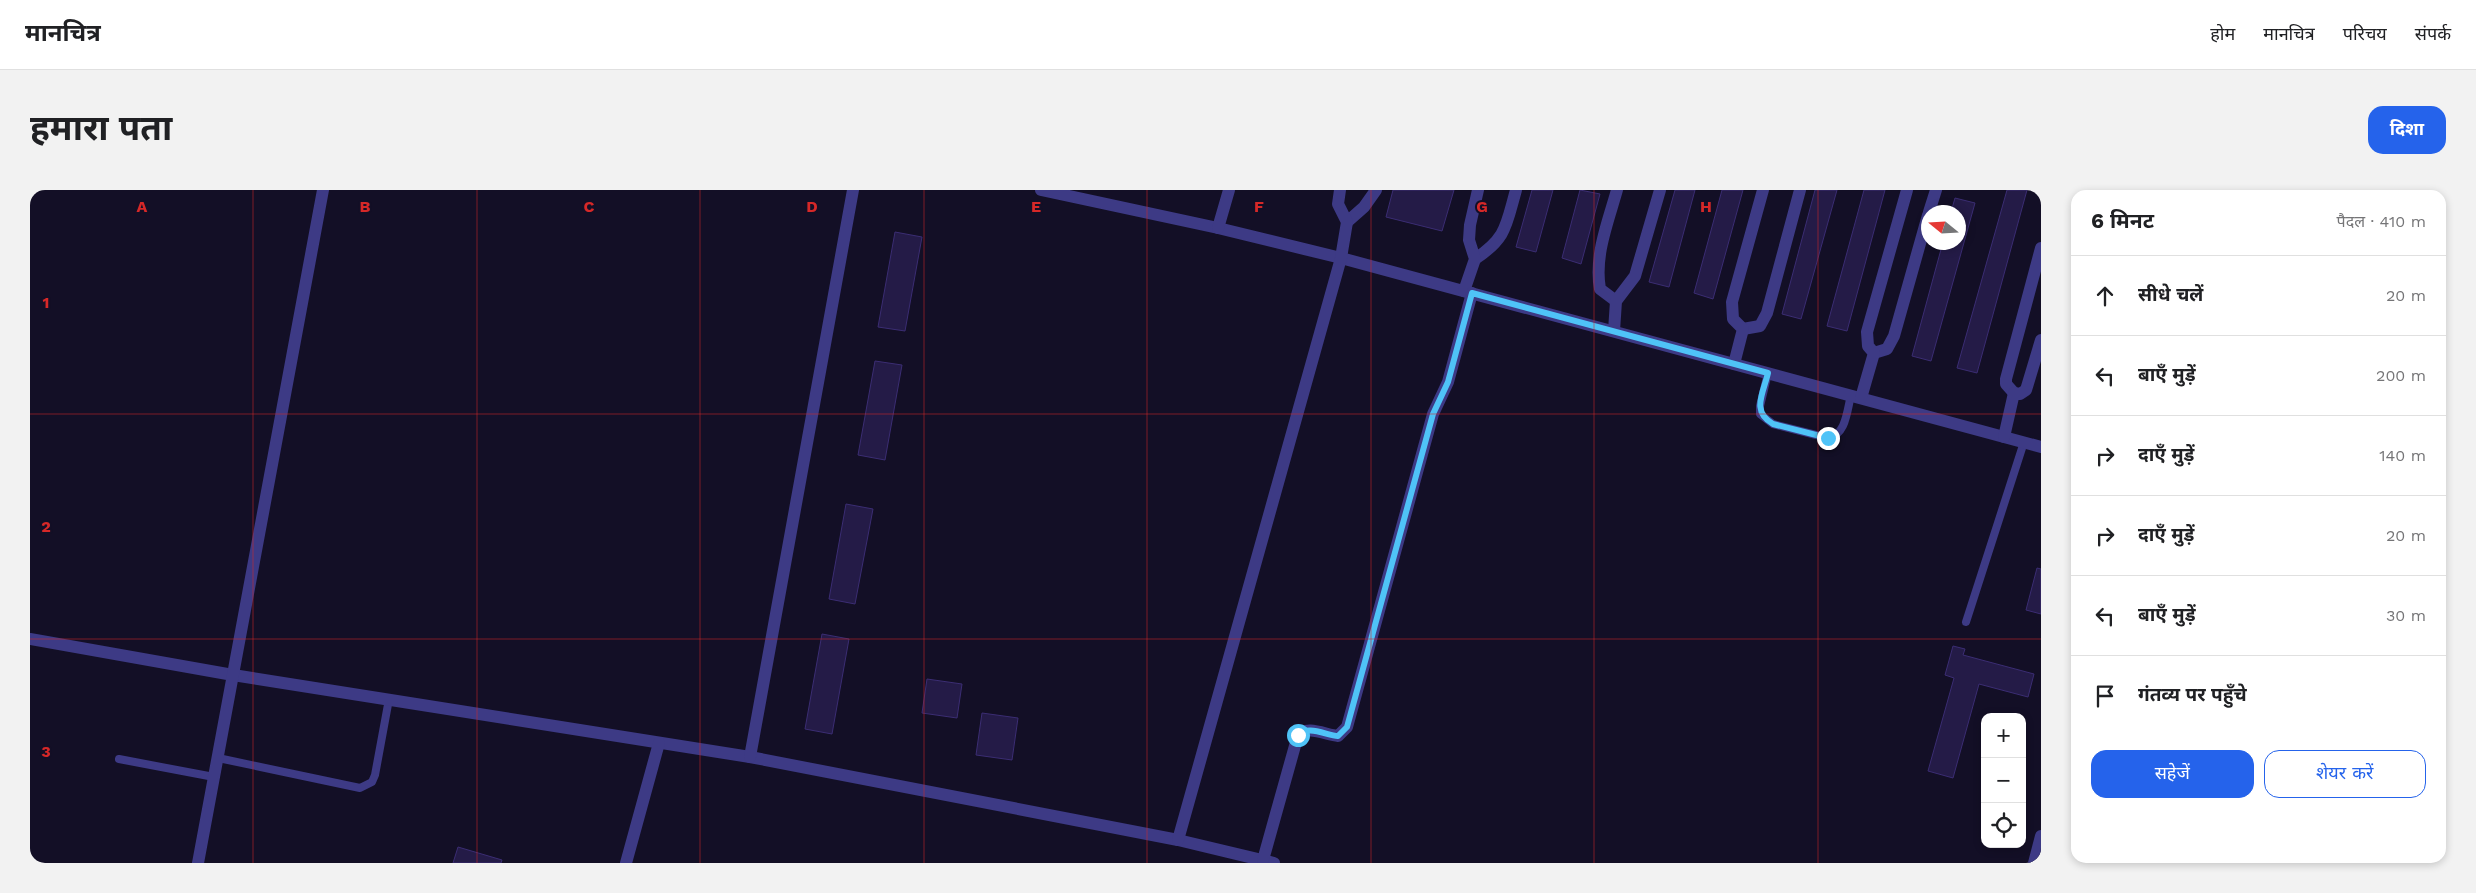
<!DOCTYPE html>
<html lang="hi">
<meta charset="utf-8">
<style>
:root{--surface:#fff;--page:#f2f2f2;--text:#202124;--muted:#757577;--line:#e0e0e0;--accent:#2563eb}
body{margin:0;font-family:"Work Sans","Noto Sans Devanagari",sans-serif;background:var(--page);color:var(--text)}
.controls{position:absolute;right:15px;bottom:15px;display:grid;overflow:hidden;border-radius:10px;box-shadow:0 2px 8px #0003}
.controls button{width:45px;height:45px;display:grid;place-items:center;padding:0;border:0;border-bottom:1px solid var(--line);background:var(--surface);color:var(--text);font:25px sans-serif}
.compass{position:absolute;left:1891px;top:15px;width:45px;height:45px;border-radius:50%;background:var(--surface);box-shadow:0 2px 8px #0003;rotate:288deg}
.stop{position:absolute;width:15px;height:15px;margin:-11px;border:4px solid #4fc3f7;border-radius:50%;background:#fff}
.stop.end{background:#4fc3f7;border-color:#fff;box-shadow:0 1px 5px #0008}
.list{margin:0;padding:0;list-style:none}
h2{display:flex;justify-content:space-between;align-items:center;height:65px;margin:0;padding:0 20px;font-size:21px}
h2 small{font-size:16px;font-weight:400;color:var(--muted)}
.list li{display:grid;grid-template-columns:32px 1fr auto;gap:15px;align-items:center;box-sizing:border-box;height:80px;padding:0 20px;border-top:1px solid var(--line)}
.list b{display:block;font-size:19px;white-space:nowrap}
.list em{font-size:16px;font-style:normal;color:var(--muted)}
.actions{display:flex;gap:10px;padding:15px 20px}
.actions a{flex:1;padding:11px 0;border:1px solid var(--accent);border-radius:15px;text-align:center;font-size:18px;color:var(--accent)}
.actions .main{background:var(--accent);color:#fff}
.icon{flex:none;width:28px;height:28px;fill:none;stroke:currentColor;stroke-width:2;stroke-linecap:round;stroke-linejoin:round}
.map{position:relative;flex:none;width:2011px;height:673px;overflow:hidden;border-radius:15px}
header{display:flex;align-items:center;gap:30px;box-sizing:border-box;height:70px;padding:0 25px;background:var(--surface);border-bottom:1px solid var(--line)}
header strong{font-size:24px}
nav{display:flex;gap:28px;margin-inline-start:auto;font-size:18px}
.intro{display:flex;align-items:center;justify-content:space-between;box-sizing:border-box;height:120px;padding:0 30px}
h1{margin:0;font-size:35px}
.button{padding:12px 22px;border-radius:15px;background:var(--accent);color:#fff;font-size:18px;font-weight:700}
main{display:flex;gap:30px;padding:0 30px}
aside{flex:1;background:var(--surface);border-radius:15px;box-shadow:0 2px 8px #0003}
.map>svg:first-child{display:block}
.building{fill:#241b47;stroke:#3b2d73}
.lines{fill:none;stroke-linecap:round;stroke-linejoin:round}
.service{stroke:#3d3a85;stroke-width:8}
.minor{stroke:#3d3a85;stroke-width:12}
.route{stroke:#4fc3f7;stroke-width:6}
.grid{fill:none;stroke:#d62828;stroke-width:1;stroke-opacity:0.55}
.grid-label{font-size:16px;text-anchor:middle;font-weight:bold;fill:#d62828;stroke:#130f26;stroke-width:4;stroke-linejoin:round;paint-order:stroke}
</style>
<header>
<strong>मानचित्र</strong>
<nav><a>होम</a><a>मानचित्र</a><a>परिचय</a><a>संपर्क</a></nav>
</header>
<div class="intro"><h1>हमारा पता</h1><a class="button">दिशा</a></div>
<main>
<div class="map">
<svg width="2011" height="673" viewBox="0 0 2011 673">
<rect width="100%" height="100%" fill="#130f26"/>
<g class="building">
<path d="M1363 0H1424L1412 41 1356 27Z"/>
<path d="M1502 0H1523L1506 62 1486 57Z"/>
<path d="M1550 0 1570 4 1551 74 1532 68Z"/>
<path d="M1645 0H1665L1639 97 1619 92Z"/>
<path d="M1692 0H1713L1683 109 1664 103Z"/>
<path d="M1785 0H1807L1771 129 1752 124Z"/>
<path d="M1834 0H1855L1817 141 1797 136Z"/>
<path d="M1977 0H1997L1947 183 1927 178Z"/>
<path d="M1925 8 1945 13 1901 171 1882 166 1913 52H1928V22H1921Z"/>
<path d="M865 42 892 47 875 141 848 137Z"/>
<path d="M845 171 872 175 855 270 828 265Z"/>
<path d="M816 314 843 319 825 414 799 409Z"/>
<path d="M2007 378 2011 379V424L1996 420Z"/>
<path d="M792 444 819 449 802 544 775 539Z"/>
<path d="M1923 456 1935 459 1933 465 2004 484 1998 507 1949 494 1923 588 1898 581 1924 488 1915 485Z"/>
<path d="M897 489 932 494 927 528 892 523Z"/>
<path d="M952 523 988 528 982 570 946 565Z"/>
<path d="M428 657 472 670 471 673H423Z"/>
</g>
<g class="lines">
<g class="service">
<path d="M1738 183 1730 216V224L1743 234 1798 248C1816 245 1817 221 1821 205"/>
<path d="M1936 432 1994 252"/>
<path d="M188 568 330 598 342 592 345 585 359 509"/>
<path d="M89 569 184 587"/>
</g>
<g class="minor">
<path d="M1011 0 1188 38 1311 68 2011 257"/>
<path d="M1899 22 1906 0"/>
<path d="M1317 32 1334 17 1346 0"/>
<path d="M1188 38 1199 0"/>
<path d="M1445 69C1477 48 1476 35 1486 0"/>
<path d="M1434 101 1445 69 1439 50 1440 35 1448 0"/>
<path d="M1586 111 1570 99C1564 66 1578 32 1587 0"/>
<path d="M1713 139 1730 136 1737 123 1770 0"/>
<path d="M1584 141 1586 111 1605 86 1630 0"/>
<path d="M1844 163 1857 159 1864 146 1898 25"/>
<path d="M1704 174 1713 139 1703 129 1702 112 1733 0"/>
<path d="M1984 203 1976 194V189L2011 58"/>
<path d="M1831 208 1844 163 1838 156 1837 142 1877 0"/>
<path d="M1974 247 1984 203 1990 204 1996 200 2011 150"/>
<path d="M0 449 203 485 720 567 1148 650 1244 673"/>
<path d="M720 567 823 0"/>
<path d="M1148 650 1311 68 1317 32 1308 14 1310 0"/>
<path d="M1233 670 1268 545C1277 535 1296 545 1308 546L1317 537 1403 224 1418 192 1442 103"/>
<path d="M168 673 293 0"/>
<path d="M596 673 629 553"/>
<path d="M2004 673 2011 646"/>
</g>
</g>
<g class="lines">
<path class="route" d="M1268 545C1277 535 1296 545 1308 546L1317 537 1403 224 1418 192 1442 103 1738 183C1733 204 1721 221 1743 234L1798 248"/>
</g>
<path class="grid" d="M223 0V673M447 0V673M670 0V673M894 0V673M1117 0V673M1341 0V673M1564 0V673M1788 0V673M0 224H2011M0 449H2011"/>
<g class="grid-label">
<text x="112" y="22">A</text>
<text x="335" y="22">B</text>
<text x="559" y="22">C</text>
<text x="782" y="22">D</text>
<text x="1006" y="22">E</text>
<text x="1229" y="22">F</text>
<text x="1452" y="22">G</text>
<text x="1676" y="22">H</text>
<text x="16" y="118">1</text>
<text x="16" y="342">2</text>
<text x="16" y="567">3</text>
</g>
</svg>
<div class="controls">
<button>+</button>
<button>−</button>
<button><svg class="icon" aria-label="locate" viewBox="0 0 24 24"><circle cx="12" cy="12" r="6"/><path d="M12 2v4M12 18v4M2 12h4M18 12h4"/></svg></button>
</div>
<svg class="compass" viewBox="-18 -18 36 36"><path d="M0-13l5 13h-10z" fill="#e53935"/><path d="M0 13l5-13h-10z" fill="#757577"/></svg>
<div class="stop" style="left:1268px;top:545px"></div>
<div class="stop end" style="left:1798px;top:248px"></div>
</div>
<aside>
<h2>6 मिनट<small>पैदल · 410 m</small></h2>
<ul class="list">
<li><svg class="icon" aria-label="ahead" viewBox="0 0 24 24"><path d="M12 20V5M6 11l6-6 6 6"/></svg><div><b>सीधे चलें</b></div><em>20 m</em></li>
<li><svg class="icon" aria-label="left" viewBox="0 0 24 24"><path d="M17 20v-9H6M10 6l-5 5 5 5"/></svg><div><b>बाएँ मुड़ें</b></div><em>200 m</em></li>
<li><svg class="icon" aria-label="right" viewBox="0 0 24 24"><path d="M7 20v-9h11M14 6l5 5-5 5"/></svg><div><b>दाएँ मुड़ें</b></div><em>140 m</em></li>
<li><svg class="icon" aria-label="right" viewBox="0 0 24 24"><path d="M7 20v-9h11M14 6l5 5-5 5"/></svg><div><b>दाएँ मुड़ें</b></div><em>20 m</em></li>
<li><svg class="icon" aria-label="left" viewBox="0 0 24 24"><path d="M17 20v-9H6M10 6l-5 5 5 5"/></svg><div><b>बाएँ मुड़ें</b></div><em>30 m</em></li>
<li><svg class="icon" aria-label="arrive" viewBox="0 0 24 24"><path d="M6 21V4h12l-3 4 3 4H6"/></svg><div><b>गंतव्य पर पहुँचे</b></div></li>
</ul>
<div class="actions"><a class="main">सहेजें</a><a>शेयर करें</a></div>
</aside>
</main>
